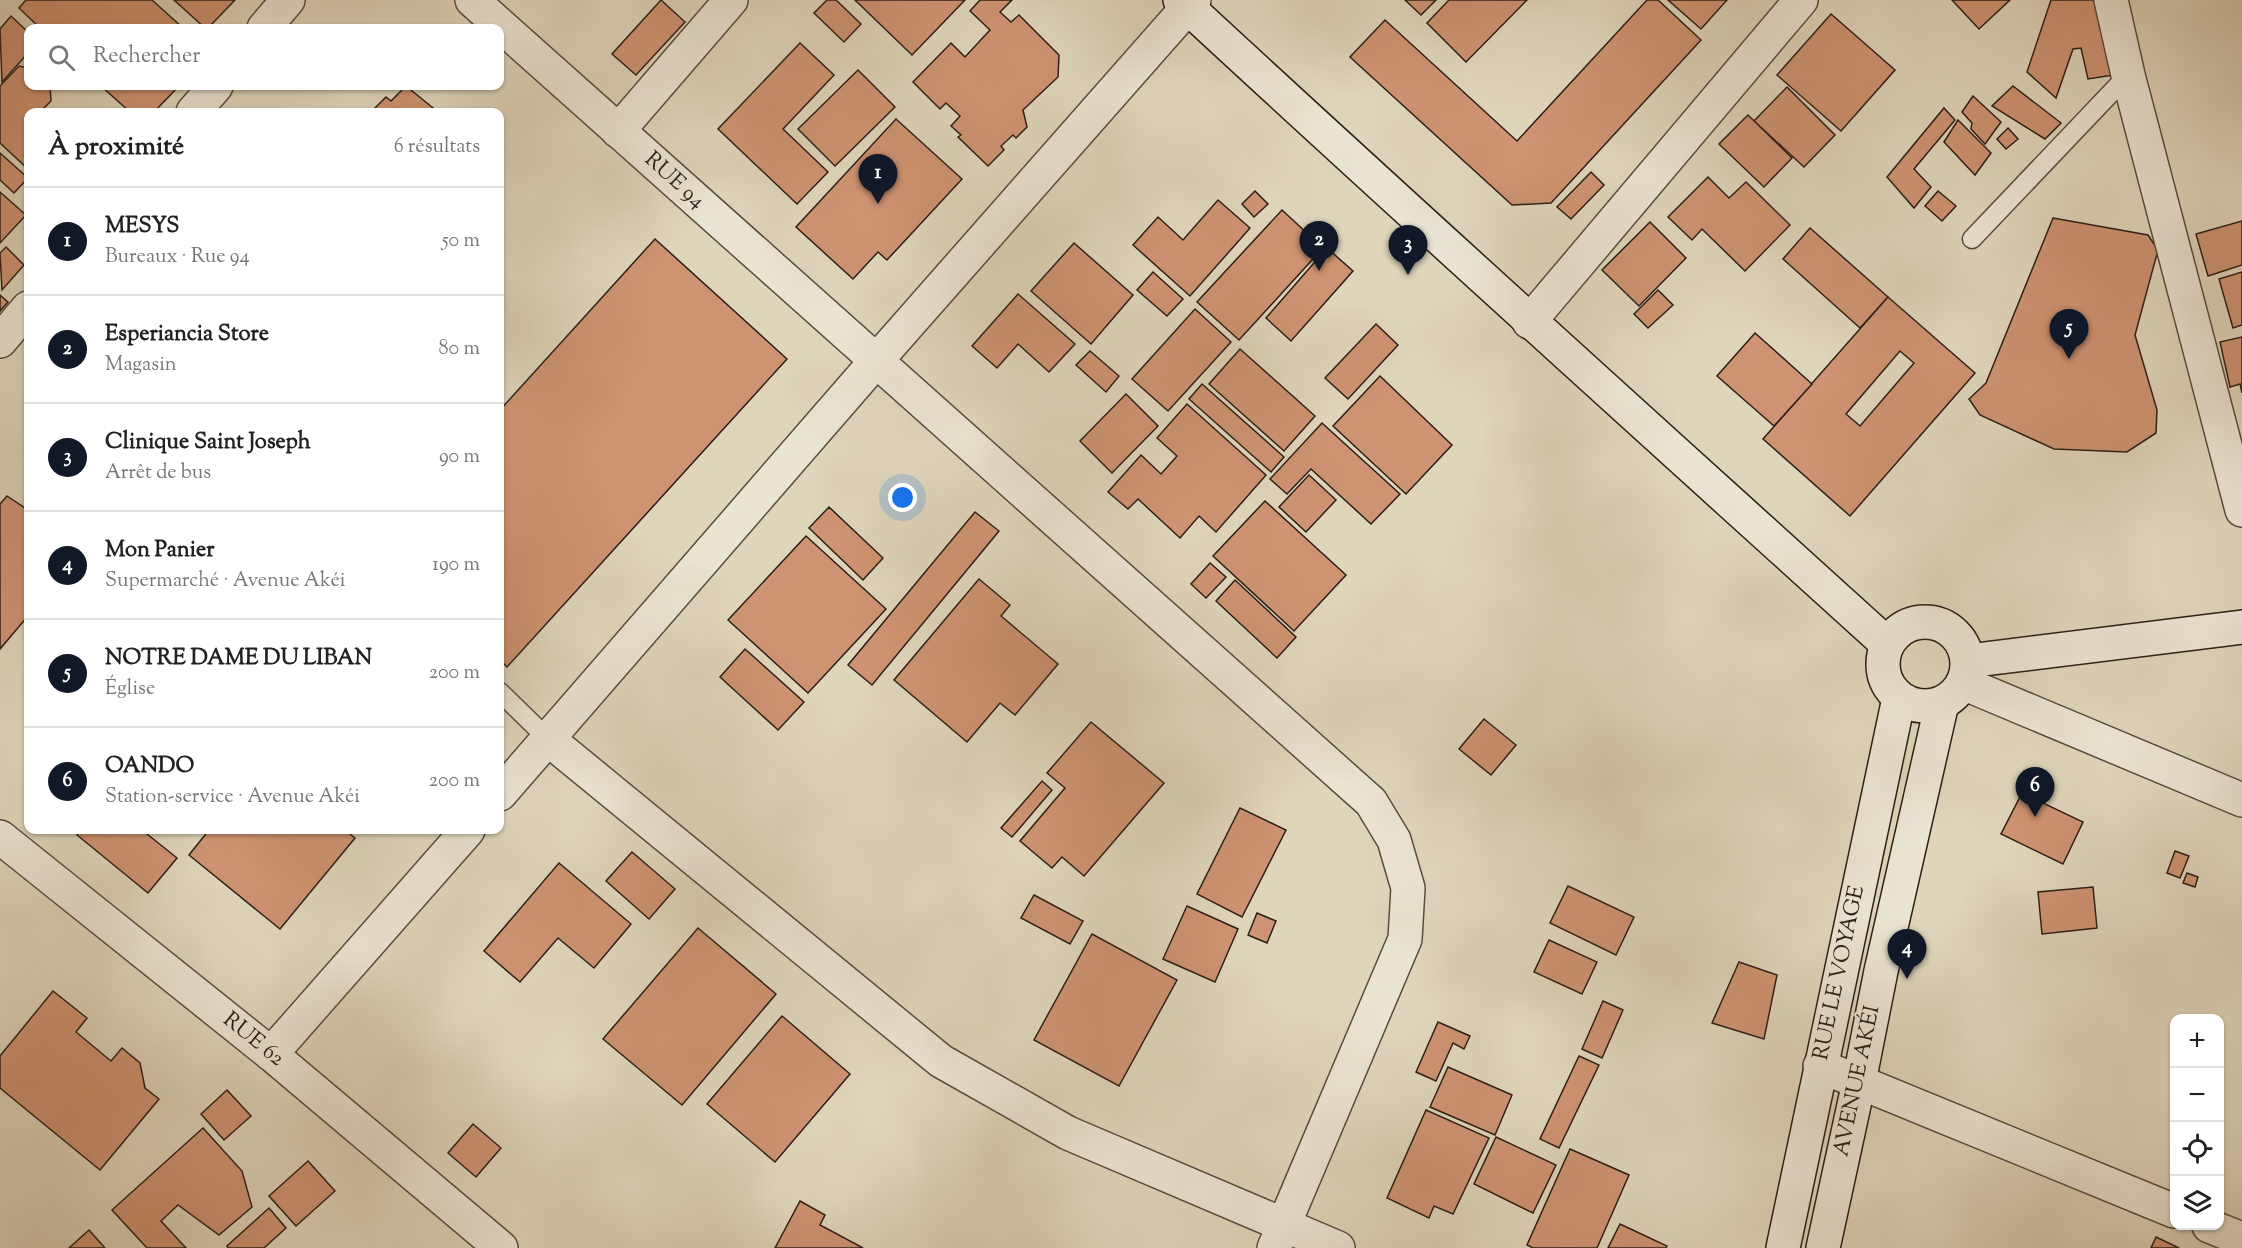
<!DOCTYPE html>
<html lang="fr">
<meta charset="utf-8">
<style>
:root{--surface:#fff;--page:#f6f6f6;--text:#222;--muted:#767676;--line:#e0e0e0;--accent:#111827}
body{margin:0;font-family:"Sorts Mill Goudy",serif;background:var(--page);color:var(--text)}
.controls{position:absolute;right:18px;bottom:18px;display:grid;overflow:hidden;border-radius:12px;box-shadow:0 2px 4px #0004}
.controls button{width:54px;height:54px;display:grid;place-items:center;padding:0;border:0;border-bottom:2px solid var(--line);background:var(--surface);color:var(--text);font:30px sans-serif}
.you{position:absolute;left:903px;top:498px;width:21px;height:21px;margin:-15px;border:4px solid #fff;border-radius:50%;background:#1a73e8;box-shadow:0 0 0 9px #1a73e833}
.badge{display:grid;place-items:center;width:39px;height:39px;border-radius:50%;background:var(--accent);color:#fff;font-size:20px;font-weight:700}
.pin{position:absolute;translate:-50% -50px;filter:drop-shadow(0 2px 3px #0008)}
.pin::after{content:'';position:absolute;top:32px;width:21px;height:18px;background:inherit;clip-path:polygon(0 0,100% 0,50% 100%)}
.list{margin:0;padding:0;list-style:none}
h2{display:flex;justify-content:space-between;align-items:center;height:78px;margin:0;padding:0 24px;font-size:26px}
h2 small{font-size:20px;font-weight:400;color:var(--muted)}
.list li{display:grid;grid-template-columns:39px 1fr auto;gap:18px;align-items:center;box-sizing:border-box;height:108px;padding:0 24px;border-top:2px solid var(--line)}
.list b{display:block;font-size:22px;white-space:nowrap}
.list p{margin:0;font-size:20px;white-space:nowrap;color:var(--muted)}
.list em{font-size:20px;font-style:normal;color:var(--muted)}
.icon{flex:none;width:33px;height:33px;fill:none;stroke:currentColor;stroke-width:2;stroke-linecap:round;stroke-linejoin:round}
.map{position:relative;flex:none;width:2242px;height:1248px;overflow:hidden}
.search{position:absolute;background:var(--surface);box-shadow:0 2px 4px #0004;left:24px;top:24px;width:480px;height:66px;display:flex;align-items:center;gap:15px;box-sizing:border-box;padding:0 21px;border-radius:12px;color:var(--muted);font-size:22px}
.panel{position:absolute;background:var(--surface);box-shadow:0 2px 4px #0004;left:24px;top:108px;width:480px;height:726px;border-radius:12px}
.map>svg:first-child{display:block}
.building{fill:#ce9372;stroke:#2c1f17;stroke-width:1.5;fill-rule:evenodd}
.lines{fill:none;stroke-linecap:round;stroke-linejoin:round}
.lane-casing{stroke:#594c40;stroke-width:21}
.street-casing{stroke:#594c40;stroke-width:36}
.secondary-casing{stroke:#2c1f17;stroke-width:36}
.lane{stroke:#eae4d3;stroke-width:18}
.street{stroke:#eae4d3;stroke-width:33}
.secondary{stroke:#eae4d3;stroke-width:33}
.labels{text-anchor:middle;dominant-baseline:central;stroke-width:4.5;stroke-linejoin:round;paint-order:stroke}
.street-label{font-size:22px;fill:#2c1f17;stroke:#eae4d3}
</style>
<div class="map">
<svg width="2242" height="1248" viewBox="0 0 2242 1248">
<rect width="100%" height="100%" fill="#dfd5bb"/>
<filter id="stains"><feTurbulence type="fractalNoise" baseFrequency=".00333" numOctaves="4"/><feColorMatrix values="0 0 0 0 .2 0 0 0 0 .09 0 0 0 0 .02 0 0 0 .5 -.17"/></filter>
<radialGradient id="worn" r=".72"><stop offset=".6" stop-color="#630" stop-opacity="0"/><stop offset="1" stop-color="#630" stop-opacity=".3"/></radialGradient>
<g class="building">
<path d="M26 0H152L183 28H40L19 8Z"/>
<path d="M174 0H235L208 28H205Z"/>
<path d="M661 0 685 22 636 75 612 54Z"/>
<path d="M827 0H836L861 24 844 42 814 13Z"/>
<path d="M855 0H965L912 55Z"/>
<path d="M980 0H1012L1000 12 1011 22 1019 15 1059 55 1058 77 1023 110 1027 127 1016 138 1013 135 1001 146 1004 150 988 166 958 137 961 135 951 126 960 116 946 103 940 109 913 82 951 43 965 57 990 30 970 11Z"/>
<path d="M1405 0H1436L1421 15Z"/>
<path d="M1449 0H1527L1466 62 1427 23Z"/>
<path d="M1647 0H1658L1701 40 1551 203 1512 205 1350 57 1385 20 1517 141Z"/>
<path d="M1668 0H1727L1701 29Z"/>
<path d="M1952 0H2010L1979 29Z"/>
<path d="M2051 0H2094L2114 75 2088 79 2081 48 2073 49 2056 98 2027 72Z"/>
<path d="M1831 14 1895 70 1841 131 1777 75Z"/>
<path d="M11 16 28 32V53L2 82 0 29Z"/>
<path d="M800 43 834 75 783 129 828 172 797 204 718 129Z"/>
<path d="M19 66 28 68V86H50L51 101 40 112H28V169L0 143V86Z"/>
<path d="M858 70 895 107 835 166 798 129Z"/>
<path d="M101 86H179L154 112H130Z"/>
<path d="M406 86 438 112H371L386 97 391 101Z"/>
<path d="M2013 86 2061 123 2045 139 1992 106Z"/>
<path d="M1787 87 1835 135 1804 167 1754 121Z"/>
<path d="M1973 96 2001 122 1985 144 1971 129 1972 123 1962 112Z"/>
<path d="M1944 108 1955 120 1914 169 1931 187 1914 208 1887 177Z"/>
<path d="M1748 115 1792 158 1764 187 1719 144Z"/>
<path d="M896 119 962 179 887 260 878 252 853 279 796 227Z"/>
<path d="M1958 120 1991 153 1975 175 1944 142Z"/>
<path d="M2008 128 2018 139 2006 149 1997 139Z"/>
<path d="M0 153 28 178 14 193 0 180Z"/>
<path d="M1591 172 1604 185 1571 219 1557 207Z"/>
<path d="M1708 177 1729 198 1746 182 1790 225 1745 271 1702 229 1692 240 1668 217Z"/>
<path d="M1255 191 1268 204 1254 217 1242 204Z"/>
<path d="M1938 191 1956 206 1942 221 1925 206Z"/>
<path d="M0 192 26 215 0 243Z"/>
<path d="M1218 200 1250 228 1190 296 1133 245 1158 217 1183 240Z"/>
<path d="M1282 210 1323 248 1239 340 1197 302Z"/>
<path d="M2053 218 2148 235 2158 250 2135 335 2157 410 2156 433 2127 452 2054 449 1980 415 1969 399 1986 383Z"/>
<path d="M2242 221V265L2208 276 2196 234Z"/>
<path d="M1650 222 1686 258 1639 306 1602 270Z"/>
<path d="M1810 228 1888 297 1860 328 1783 259Z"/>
<path d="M655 239 787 359 507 667 500 660V410Z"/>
<path d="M1074 243 1133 295 1091 344 1031 291Z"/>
<path d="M6 247 24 265 2 290 0 253Z"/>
<path d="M1327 248 1353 271 1291 341 1266 318Z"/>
<path d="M1153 272 1183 299 1167 316 1137 290Z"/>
<path d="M2242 272V325L2233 328 2219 279Z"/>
<path d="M1658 290 1673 305 1648 328 1634 314Z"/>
<path d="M1018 294 1075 344 1049 372 1018 344 997 368 972 346Z"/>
<path d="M0 295 8 302 0 311Z"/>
<path d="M1888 297 1975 373 1850 516 1763 439ZM1900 351 1914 363 1860 426 1846 414Z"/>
<path d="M1195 309 1231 342 1168 411 1132 379Z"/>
<path d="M1376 324 1398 345 1348 399 1325 378Z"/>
<path d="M1755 333 1812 384 1774 426 1717 376Z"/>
<path d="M2242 337V393L2240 384 2230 387 2220 342Z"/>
<path d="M1240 349 1315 416 1284 451 1209 384Z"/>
<path d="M1090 351 1119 376 1106 392 1076 365Z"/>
<path d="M1380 376 1452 445 1406 494 1333 426Z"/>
<path d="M1202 384 1284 457 1271 472 1189 399Z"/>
<path d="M1126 394 1158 426 1112 473 1080 441Z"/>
<path d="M1187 404 1266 475 1216 532 1199 516 1180 538 1138 499 1128 509 1108 492 1141 455 1161 474 1177 456 1157 438Z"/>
<path d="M1322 423 1400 494 1371 524 1311 469 1287 494 1270 479Z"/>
<path d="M1309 475 1336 500 1306 532 1279 507Z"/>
<path d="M7 496 28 510V616L0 649V504Z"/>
<path d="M1265 501 1346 575 1294 631 1213 556Z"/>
<path d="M829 507 883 558 863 580 809 528Z"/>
<path d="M975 512 999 531 872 685 848 665Z"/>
<path d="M806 536 886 609 808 693 728 620Z"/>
<path d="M1210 563 1226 577 1206 598 1191 584Z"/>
<path d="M979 579 1010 605 1001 616 1058 664 1015 715 1000 703 967 742 894 680Z"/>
<path d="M1235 580 1296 637 1277 658 1216 601Z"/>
<path d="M745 649 804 702 778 730 720 677Z"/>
<path d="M1484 719 1516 745 1491 775 1459 749Z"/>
<path d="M1091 722 1164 783 1084 876 1062 857 1052 868 1020 841 1065 788 1047 773Z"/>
<path d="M1042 781 1052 790 1012 837 1001 828Z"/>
<path d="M2022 793 2083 822 2063 864 2001 834Z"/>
<path d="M1240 808 1286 830 1242 917 1197 894Z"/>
<path d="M81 830H142L177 858 148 893 77 835Z"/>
<path d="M209 830H345L355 838 280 929 189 855Z"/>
<path d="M2175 851 2189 856 2180 878 2167 873Z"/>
<path d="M632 852 675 889 649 919 606 881Z"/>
<path d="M559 863 631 924 594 968 558 938 520 982 484 951Z"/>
<path d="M2187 873 2198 877 2195 887 2183 883Z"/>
<path d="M1568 886 1634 917 1616 955 1550 923Z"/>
<path d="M2093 887 2097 928 2042 934 2038 892Z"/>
<path d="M1034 895 1083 921 1070 944 1021 918Z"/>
<path d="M1187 906 1238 929 1215 982 1163 959Z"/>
<path d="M1257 913 1276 921 1267 943 1248 935Z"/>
<path d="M698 928 776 994 682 1105 603 1039Z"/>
<path d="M1092 934 1177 980 1119 1086 1034 1040Z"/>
<path d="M1549 940 1597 962 1582 994 1534 972Z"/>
<path d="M1739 962 1777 975 1764 1039 1712 1023Z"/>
<path d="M53 991 87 1018 76 1032 111 1061 122 1048 140 1063 145 1088 159 1099 100 1170 0 1088V1056Z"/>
<path d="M1603 1001 1623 1010 1602 1058 1582 1049Z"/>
<path d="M782 1016 850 1074 775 1162 707 1104Z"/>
<path d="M1438 1022 1470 1036 1464 1049 1453 1043 1436 1081 1416 1072Z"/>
<path d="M1579 1056 1599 1065 1559 1148 1540 1139Z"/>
<path d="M1448 1067 1512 1095 1495 1135 1430 1107Z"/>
<path d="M227 1090 251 1116 224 1140 201 1114Z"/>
<path d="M1426 1110 1489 1138 1453 1214 1434 1206 1429 1218 1387 1198Z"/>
<path d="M473 1124 501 1148 476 1177 448 1153Z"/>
<path d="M203 1128 242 1171 252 1207 219 1235 178 1205 161 1221 186 1248H147L112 1210Z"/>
<path d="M1496 1137 1556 1165 1533 1213 1474 1184Z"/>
<path d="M1570 1149 1629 1175 1597 1248H1533L1527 1245Z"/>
<path d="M308 1161 335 1191 296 1226 269 1196Z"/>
<path d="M800 1201 825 1215 820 1225 863 1248H775Z"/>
<path d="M269 1208 286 1228 264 1248H228L227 1246Z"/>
<path d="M1620 1224 1667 1246 1666 1248H1608Z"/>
<path d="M89 1230 105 1248H69Z"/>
<path d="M2156 1237 2179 1248H2151Z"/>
</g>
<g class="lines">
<g class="lane-casing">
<g id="lane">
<path d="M1972 239 2128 75"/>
<path d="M500 692 548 739"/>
</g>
</g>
<g class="street-casing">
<g id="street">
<path d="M472 0 1371 802 1394 840 1408 888 1405 939 1274 1248"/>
<path d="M2111 0 2128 75 2242 510"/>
<path d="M264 28 288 0"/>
<path d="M193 112 216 86"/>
<path d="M618 131 731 0"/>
<path d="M1529 322 1801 0"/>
<path d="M0 341 28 308"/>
<path d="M1963 683 2242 800"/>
<path d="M548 739 941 1061 1068 1133 1338 1248"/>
<path d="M500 794 876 361 1194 0"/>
<path d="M0 837 271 1054 501 1248"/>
<path d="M271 1054 468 830"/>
<path d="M1820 1066 2174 1211"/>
<path d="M2209 1226 2242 1239"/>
</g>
</g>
<g class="secondary-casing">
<g id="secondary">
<path d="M1180 0C1414 217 1651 430 1887 644"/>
<circle cx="1925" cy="664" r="42"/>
<path d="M1968 661 2242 627"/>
<path d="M1783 1248 1899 698"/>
<path d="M1823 1248 1859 1082 1881 971 1942 703"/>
</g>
</g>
<use href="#lane" class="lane"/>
<use href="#street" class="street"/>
<use href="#secondary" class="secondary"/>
</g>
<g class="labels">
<g class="street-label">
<text transform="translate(674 181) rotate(42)">RUE 94</text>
<text transform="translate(1840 973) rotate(-78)">RUE LE VOYAGE</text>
<text transform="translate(253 1040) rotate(39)">RUE 62</text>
<text transform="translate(1858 1081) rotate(-78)">AVENUE AKÉI</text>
</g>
</g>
<rect width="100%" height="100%" filter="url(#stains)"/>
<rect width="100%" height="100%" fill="url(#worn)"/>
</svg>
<div class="controls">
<button>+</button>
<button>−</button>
<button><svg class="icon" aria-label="locate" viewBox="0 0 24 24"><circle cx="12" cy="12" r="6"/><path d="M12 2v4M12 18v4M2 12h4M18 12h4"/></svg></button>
<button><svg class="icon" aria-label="layers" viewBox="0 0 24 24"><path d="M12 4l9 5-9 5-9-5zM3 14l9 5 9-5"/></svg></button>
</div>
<div class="you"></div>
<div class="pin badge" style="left:878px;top:204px">1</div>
<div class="pin badge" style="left:1319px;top:271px">2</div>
<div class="pin badge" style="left:1408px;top:275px">3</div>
<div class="pin badge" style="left:1907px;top:979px">4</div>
<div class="pin badge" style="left:2069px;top:359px">5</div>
<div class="pin badge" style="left:2035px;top:817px">6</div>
<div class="search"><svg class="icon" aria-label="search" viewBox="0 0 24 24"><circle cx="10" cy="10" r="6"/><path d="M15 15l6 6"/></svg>Rechercher</div>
<section class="panel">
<h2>À proximité<small>6 résultats</small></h2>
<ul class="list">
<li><span class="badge">1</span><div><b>MESYS</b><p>Bureaux · Rue 94</p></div><em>50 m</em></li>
<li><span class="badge">2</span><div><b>Esperiancia Store</b><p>Magasin</p></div><em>80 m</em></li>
<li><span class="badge">3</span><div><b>Clinique Saint Joseph</b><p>Arrêt de bus</p></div><em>90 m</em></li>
<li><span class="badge">4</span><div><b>Mon Panier</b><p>Supermarché · Avenue Akéi</p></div><em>190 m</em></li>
<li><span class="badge">5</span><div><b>NOTRE DAME DU LIBAN</b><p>Église</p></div><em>200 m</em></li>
<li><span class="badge">6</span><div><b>OANDO</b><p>Station-service · Avenue Akéi</p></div><em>200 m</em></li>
</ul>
</section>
</div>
